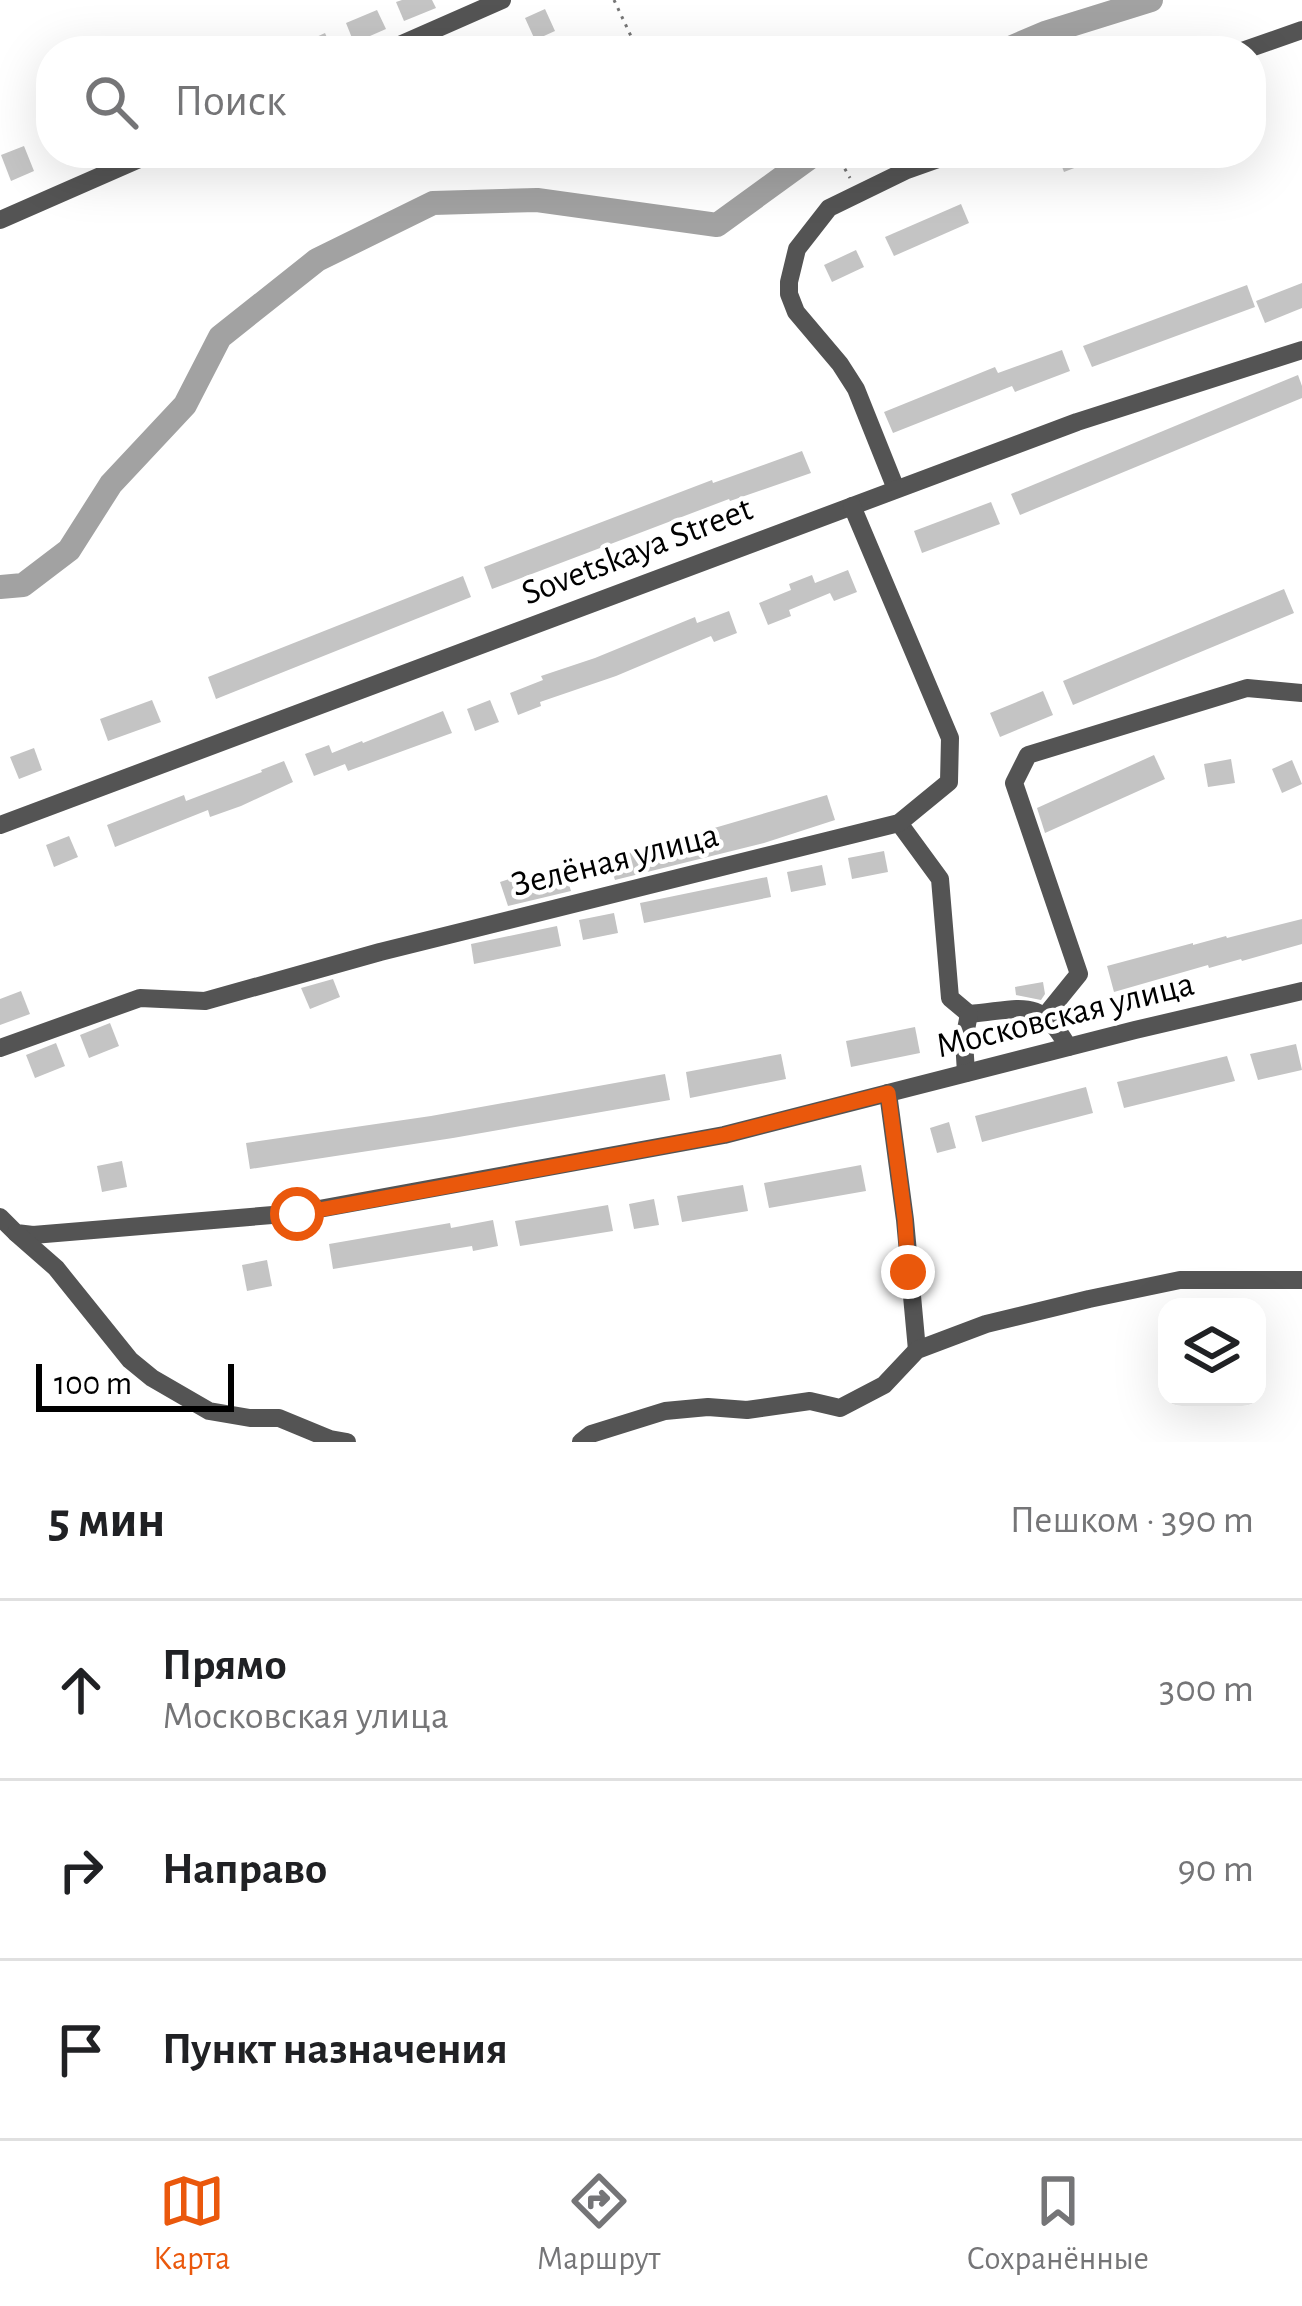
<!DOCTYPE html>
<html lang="ru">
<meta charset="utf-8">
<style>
:root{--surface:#fff;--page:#f2f2f2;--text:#202124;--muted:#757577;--line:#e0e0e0;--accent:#ea580c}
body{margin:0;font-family:"Alegreya Sans",sans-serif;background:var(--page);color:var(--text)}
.controls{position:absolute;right:36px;bottom:36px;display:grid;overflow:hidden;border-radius:24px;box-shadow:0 12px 48px #0002}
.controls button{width:108px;height:108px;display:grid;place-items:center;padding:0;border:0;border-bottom:3px solid var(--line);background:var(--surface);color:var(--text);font:60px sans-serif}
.scale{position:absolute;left:36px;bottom:30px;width:198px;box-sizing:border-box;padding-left:12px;border:6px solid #000;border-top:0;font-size:33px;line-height:42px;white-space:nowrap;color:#000;-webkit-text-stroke:9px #fff;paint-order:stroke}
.stop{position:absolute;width:36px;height:36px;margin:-27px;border:9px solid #ea580c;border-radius:50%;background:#fff}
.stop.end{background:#ea580c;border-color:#fff;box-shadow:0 3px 12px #0008}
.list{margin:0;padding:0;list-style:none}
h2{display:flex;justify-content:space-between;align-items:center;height:156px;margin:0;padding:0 48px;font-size:51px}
h2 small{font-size:39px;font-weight:400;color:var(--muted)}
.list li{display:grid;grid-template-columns:78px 1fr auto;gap:36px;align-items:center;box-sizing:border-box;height:180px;padding:0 48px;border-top:3px solid var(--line)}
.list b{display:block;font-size:45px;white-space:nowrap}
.list p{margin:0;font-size:39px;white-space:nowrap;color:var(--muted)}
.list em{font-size:39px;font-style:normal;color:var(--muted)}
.icon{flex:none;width:66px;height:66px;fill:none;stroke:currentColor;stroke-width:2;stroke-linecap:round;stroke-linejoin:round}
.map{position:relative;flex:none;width:1302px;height:1442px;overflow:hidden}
.search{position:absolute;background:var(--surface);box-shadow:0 12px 48px #0002;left:36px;right:36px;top:36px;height:132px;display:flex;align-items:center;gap:30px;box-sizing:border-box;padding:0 42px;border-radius:48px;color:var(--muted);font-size:45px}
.sheet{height:696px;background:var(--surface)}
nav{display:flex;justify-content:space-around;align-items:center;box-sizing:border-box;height:168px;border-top:3px solid var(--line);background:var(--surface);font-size:33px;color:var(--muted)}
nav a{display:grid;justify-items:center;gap:6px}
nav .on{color:var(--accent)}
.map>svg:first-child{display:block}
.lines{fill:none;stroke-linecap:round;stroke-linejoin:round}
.river{stroke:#a2a2a2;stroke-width:24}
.building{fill:#c4c4c4}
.path{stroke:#767676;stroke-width:3;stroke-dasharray:3 6;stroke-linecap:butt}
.minor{stroke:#545454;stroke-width:18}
.route{stroke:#ea580c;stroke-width:15}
.labels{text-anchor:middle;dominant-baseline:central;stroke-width:9;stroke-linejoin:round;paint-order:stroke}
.street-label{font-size:36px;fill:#000;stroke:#fff}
</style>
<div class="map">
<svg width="1302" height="1442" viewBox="0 0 1302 1442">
<rect width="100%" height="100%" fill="#fff"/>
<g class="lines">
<g class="river">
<path d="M1003 51 1045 33 1151 0"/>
<path d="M0 587 23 585 69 550 111 484 185 405 220 337 317 260 433 203 537 200 717 225 816 153"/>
</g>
</g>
<g class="building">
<path d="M402 0H432L436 8 404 21 396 2Z"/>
<path d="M545 9 555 31 535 40 525 18Z"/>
<path d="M377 10 386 29 354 43 346 23Z"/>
<path d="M325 33 333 51H286Z"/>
<path d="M24 146 34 171 11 181 1 155Z"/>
<path d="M1057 153H1110V154L1064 172Z"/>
<path d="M961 204 969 223 894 256 885 237Z"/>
<path d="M856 250 864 267 832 282 824 265Z"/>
<path d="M1302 283V308L1265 323 1256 301Z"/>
<path d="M1247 285 1255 307 1092 367 1083 346Z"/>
<path d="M1062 350 1070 371 1015 392 1012 386 893 433 884 412 995 367 998 373Z"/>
<path d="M1298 375 1302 386V398L1020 515 1011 494Z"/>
<path d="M802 451 811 473 730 501 729 499 492 589 484 567 712 480 713 483Z"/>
<path d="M991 502 1000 524 922 553 914 531Z"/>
<path d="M848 570 857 592 834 601 830 593 789 610 791 616 768 625 759 603 791 590 789 584 812 575 815 583Z"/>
<path d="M463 576 471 597 216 699 208 677Z"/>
<path d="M1284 589 1294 613 1073 705 1063 681Z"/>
<path d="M729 611 737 633 714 642 711 636 616 676 540 702 541 706 518 715 510 693 543 680 541 676 595 658 695 617 697 623Z"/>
<path d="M1043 691 1053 715 1000 737 990 713Z"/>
<path d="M152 700 161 722 108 741 100 719Z"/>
<path d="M490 700 499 722 475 731 467 709Z"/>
<path d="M443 711 452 733 348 771 345 764 314 776 305 754 329 745 332 753 362 741 363 743Z"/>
<path d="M34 748 42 770 19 779 10 757Z"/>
<path d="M1154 755 1165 779 1045 833 1037 808Z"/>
<path d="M1231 759 1235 783 1208 787 1204 764Z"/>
<path d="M1292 760 1302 784 1282 793 1272 769Z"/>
<path d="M284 761 293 782 241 806 210 817 208 810 115 847 107 825 184 795 186 801 262 772 261 770Z"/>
<path d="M827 795 835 820 764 843 615 880 608 859Z"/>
<path d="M69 836 78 857 54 867 46 845Z"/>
<path d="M884 851 888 872 852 879 848 858Z"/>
<path d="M822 865 826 885 791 892 787 872Z"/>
<path d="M563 866 571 891 508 906 500 882 524 874 525 878Z"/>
<path d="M767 877 771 897 644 923 640 903Z"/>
<path d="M614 913 618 933 583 940 579 920Z"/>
<path d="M1302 919V944L1242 961 1241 959 1209 968 1208 965 1114 992 1107 966 1193 943V945L1226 936 1227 938Z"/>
<path d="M557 926 561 946 474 964 471 944Z"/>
<path d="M333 979 340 997 310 1009 301 988Z"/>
<path d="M1043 982 1045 994 1041 1000 1016 995 1015 987Z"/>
<path d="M21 991 30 1014 0 1025V999Z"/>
<path d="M110 1023 119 1046 89 1058 80 1035Z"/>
<path d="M915 1027 920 1053 851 1067 846 1041Z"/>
<path d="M56 1043 65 1066 35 1078 26 1055Z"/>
<path d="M1296 1044 1302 1070 1258 1080 1250 1054Z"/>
<path d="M781 1054 786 1079 690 1098 686 1072Z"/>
<path d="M1227 1056 1235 1081 1124 1108 1117 1082Z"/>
<path d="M665 1074 670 1100 453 1138 250 1169 246 1143 431 1116Z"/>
<path d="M1086 1087 1093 1113 982 1142 975 1116Z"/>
<path d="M949 1122 956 1148 937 1153 930 1128Z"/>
<path d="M122 1161 127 1187 102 1192 97 1166Z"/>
<path d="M861 1165 866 1191 769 1208 764 1183Z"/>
<path d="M743 1185 748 1211 682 1222 677 1196Z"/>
<path d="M654 1199 659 1225 634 1229 629 1204Z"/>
<path d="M608 1205 613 1231 520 1246 515 1221Z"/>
<path d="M493 1220 498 1246 473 1251 472 1246 333 1269 329 1244 450 1223 451 1228Z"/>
<path d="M267 1260 272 1286 247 1291 242 1265Z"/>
</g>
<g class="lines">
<g class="path">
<path d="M614 0 638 51"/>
<path d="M836 153 850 178"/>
</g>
<g class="minor">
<path d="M386 51 502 0"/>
<path d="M1242 51 1302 30"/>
<path d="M0 220 153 153"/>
<path d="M896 489 856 389 840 364 796 312 789 294V282L797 249 829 208 907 170 955 153"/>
<path d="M899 823 940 879 950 998 969 1014C1020 1010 1040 995 1068 1047"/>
<path d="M0 825 1077 422 1302 350"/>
<path d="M1045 1016 1079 974 1014 783 1028 755 1247 688 1302 693"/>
<path d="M0 1048 140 998 205 1001 380 952 899 823 949 782 950 738 852 506"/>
<path d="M966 1073 964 1040 969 1014"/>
<path d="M888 1093 905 1220 917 1350"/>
<path d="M0 1217 16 1233 33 1235 297 1213 724 1135 1135 1030 1302 991"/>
<path d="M16 1233 56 1268 130 1360 152 1378 209 1411 250 1418H279L330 1439 347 1442"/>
<path d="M581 1442 591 1434 665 1411 708 1407 747 1410 810 1401 840 1408 884 1385 917 1350 986 1324 1089 1299 1180 1280H1302"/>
</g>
</g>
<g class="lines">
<path class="route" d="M297 1214 724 1135 888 1093 905 1220 908 1272"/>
</g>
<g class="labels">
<g class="street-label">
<text transform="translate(637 551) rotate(-21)">Sovetskaya Street</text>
<text transform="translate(615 860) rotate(-14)">Зелёная улица</text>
<text transform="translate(1065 1015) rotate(-14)">Московская улица</text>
</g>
</g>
</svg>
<div class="controls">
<button><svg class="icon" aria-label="layers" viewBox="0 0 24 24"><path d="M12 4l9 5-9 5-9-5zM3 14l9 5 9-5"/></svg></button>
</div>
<div class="scale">100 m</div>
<div class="stop" style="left:297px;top:1214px"></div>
<div class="stop end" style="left:908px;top:1272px"></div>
<div class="search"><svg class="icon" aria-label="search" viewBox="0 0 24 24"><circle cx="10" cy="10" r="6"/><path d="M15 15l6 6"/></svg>Поиск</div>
</div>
<section class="sheet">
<h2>5 мин<small>Пешком · 390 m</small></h2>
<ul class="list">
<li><svg class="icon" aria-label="ahead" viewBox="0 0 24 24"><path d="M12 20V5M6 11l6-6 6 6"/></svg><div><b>Прямо</b><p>Московская улица</p></div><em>300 m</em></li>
<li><svg class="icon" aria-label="right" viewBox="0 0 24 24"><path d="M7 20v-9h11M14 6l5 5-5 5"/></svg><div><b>Направо</b></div><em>90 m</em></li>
<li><svg class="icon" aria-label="arrive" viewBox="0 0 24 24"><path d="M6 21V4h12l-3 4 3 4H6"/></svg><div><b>Пункт назначения</b></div></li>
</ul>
</section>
<nav>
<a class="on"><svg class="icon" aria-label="map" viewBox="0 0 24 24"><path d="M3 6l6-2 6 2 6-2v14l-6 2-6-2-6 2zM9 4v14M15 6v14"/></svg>Карта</a>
<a><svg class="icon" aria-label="directions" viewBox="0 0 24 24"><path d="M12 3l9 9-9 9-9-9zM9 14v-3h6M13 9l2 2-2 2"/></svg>Маршрут</a>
<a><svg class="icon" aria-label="saved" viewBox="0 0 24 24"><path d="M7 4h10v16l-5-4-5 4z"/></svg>Сохранённые</a>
</nav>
